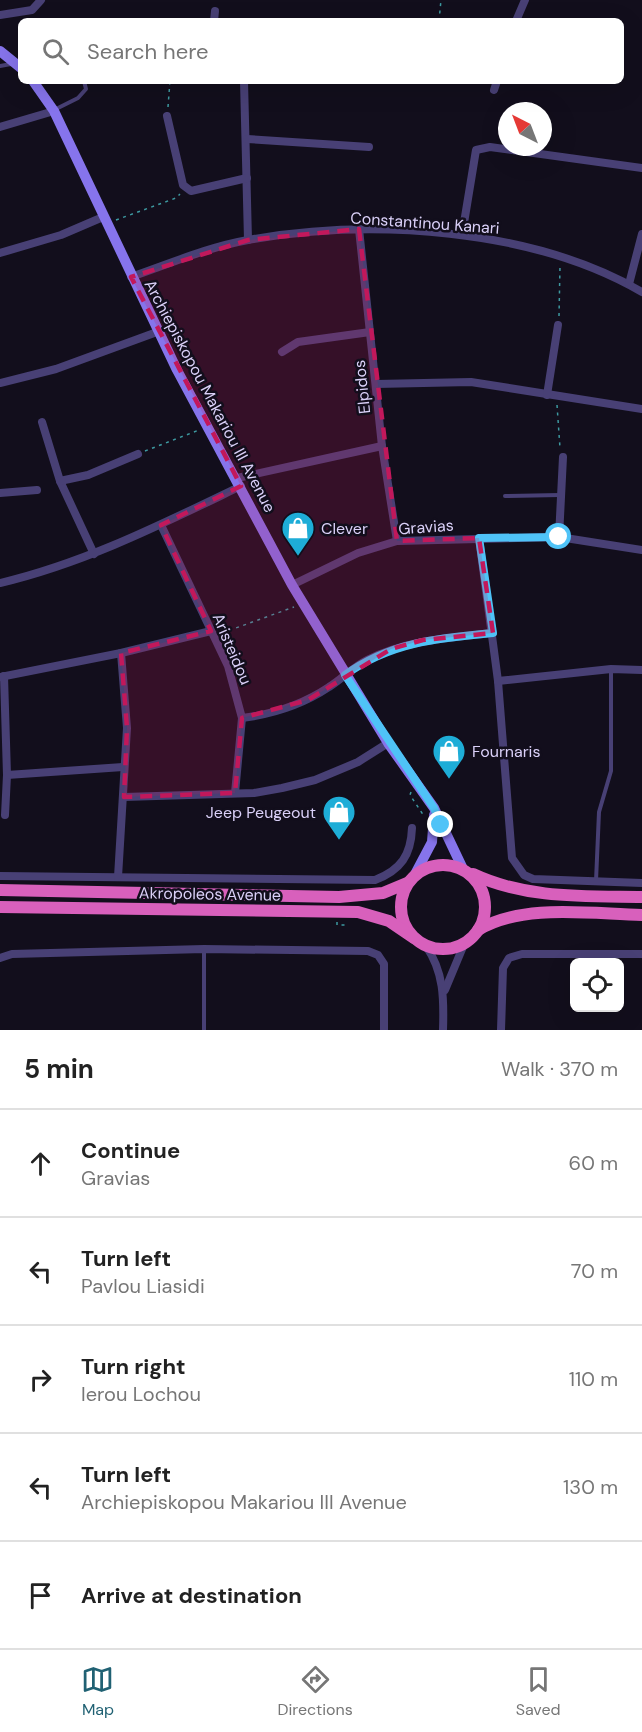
<!DOCTYPE html>
<meta charset="utf-8">
<style>
:root{--surface:#fff;--page:#f2f2f2;--text:#222;--muted:#767676;--line:#e0e0e0;--accent:#206173}
body{margin:0;font-family:"DM Sans",sans-serif;background:var(--page);color:var(--text)}
.controls{position:absolute;right:18px;bottom:18px;display:grid;overflow:hidden;border-radius:9px;box-shadow:0 6px 24px #0002}
.controls button{width:54px;height:54px;display:grid;place-items:center;padding:0;border:0;border-bottom:2px solid var(--line);background:var(--surface);color:var(--text);font:30px sans-serif}
.compass{position:absolute;left:498px;top:102px;width:54px;height:54px;border-radius:50%;background:var(--surface);box-shadow:0 6px 24px #0002;rotate:318deg}
.stop{position:absolute;width:18px;height:18px;margin:-14px;border:4px solid #4fc3f7;border-radius:50%;background:#fff}
.stop.end{background:#4fc3f7;border-color:#fff;box-shadow:0 2px 6px #0008}
.list{margin:0;padding:0;list-style:none}
h2{display:flex;justify-content:space-between;align-items:center;height:78px;margin:0;padding:0 24px;font-size:26px}
h2 small{font-size:20px;font-weight:400;color:var(--muted)}
.list li{display:grid;grid-template-columns:39px 1fr auto;gap:18px;align-items:center;box-sizing:border-box;height:108px;padding:0 24px;border-top:2px solid var(--line)}
.list b{display:block;font-size:22px;white-space:nowrap}
.list p{margin:0;font-size:20px;white-space:nowrap;color:var(--muted)}
.list em{font-size:20px;font-style:normal;color:var(--muted)}
.icon{flex:none;width:33px;height:33px;fill:none;stroke:currentColor;stroke-width:2;stroke-linecap:round;stroke-linejoin:round}
.map{position:relative;flex:none;width:642px;height:1030px;overflow:hidden}
.search{position:absolute;background:var(--surface);box-shadow:0 6px 24px #0002;left:18px;right:18px;top:18px;height:66px;display:flex;align-items:center;gap:15px;box-sizing:border-box;padding:0 21px;border-radius:9px;color:var(--muted);font-size:22px}
.sheet{height:618px;background:var(--surface)}
nav{display:flex;justify-content:space-around;align-items:center;box-sizing:border-box;height:84px;border-top:2px solid var(--line);background:var(--surface);font-size:16px;color:var(--muted)}
nav a{display:grid;justify-items:center;gap:3px}
nav .on{color:var(--accent)}
.map>svg:first-child{display:block}
.lines{fill:none;stroke-linecap:round;stroke-linejoin:round}
.path{stroke:#3d99a0;stroke-width:1.5;stroke-dasharray:3 4.5;stroke-linecap:butt}
.service{stroke:#484075;stroke-width:4}
.minor{stroke:#484075;stroke-width:8}
.secondary{stroke:#8674ec;stroke-width:10}
.trunk{stroke:#d860bc;stroke-width:12}
.route{stroke:#4fc3f7;stroke-width:8}
.marked{fill:#c2185b;fill-opacity:0.2;stroke:#c2185b;stroke-width:4.5;stroke-dasharray:12 8;stroke-linejoin:round}
.labels{text-anchor:middle;dominant-baseline:central;stroke-width:5;stroke-linejoin:round;paint-order:stroke}
.street-label{font-size:16px;fill:#dad0f8;stroke:#120e1c}
.poi-label{font-size:16px;fill:#dad0f8;stroke:#120e1c;text-anchor:start}
</style>
<div class="map">
<svg width="642" height="1030" viewBox="0 0 642 1030">
<rect width="100%" height="100%" fill="#120e1c"/>
<g class="lines">
<g class="path">
<path d="M439 21 441 0"/>
<path d="M168 107 170 81"/>
<path d="M116 220 176 198 180 194"/>
<path d="M559 316 560 266"/>
<path d="M557 405 560 448"/>
<path d="M145 451 199 430"/>
<path d="M222 633 294 607"/>
<path d="M411 792 410 795 424 816"/>
<path d="M337 922V925H346"/>
</g>
<g class="service">
<path d="M0 66 11 64"/>
<path d="M54 110 78 98 86 89 84 81"/>
<path d="M505 496 560 495"/>
<path d="M596 881 599 812 611 771V669"/>
<path d="M204 1030V950"/>
</g>
<g class="minor">
<path d="M0 15 32 10 41 0"/>
<path d="M214 21 215 11"/>
<path d="M516 21 525 0"/>
<path d="M244 81 248 240"/>
<path d="M494 90 497 81"/>
<path d="M167 116 183 185 191 191 247 178"/>
<path d="M0 127 54 111"/>
<path d="M247 139 369 147"/>
<path d="M359 229 382 446 397 541"/>
<path d="M462 235 476 150 490 147 642 168"/>
<path d="M0 253 61 235 103 217"/>
<path d="M131 277C169 264 208 247 248 240 371 218 532 228 642 292"/>
<path d="M629 284 642 234"/>
<path d="M282 352 298 342 370 332"/>
<path d="M0 383 56 369 157 332"/>
<path d="M376 384 471 382 642 409"/>
<path d="M547 395 558 325"/>
<path d="M42 422 60 481 94 554"/>
<path d="M237 478 382 446"/>
<path d="M60 481 88 475 138 454"/>
<path d="M0 493 37 490"/>
<path d="M161 525 228 666 242 718 235 793"/>
<path d="M559 537 563 457"/>
<path d="M479 538 498 681 512 858 524 875 533 879 642 883"/>
<path d="M0 583C85 563 162 524 241 486"/>
<path d="M292 585 358 553 397 541 559 537 642 550"/>
<path d="M4 676 7 775 5 815"/>
<path d="M0 677 121 653 211 631"/>
<path d="M498 681 611 669 642 670"/>
<path d="M242 718C274 714 302 705 329 687 342 679 353 667 367 660 407 640 449 638 493 633"/>
<path d="M7 775 123 767"/>
<path d="M124 797 254 793 282 788 315 780 358 762 388 743"/>
<path d="M0 876 375 880C401 870 411 855 412 828"/>
<path d="M118 877 127 728 121 653"/>
<path d="M426 946C444 972 444 999 443 1030"/>
<path d="M0 958 12 954 204 949 368 951 378 955 384 964V1030"/>
<path d="M445 990 465 942"/>
<path d="M501 1030 503 968 509 958 522 954H642"/>
</g>
<g class="secondary">
<path d="M0 51 21 68"/>
<path d="M33 81 54 111 177 370 292 585 388 743 434 808 463 869"/>
<path d="M414 876 432 842 434 815"/>
</g>
<g class="trunk">
<circle cx="443" cy="907" r="42"/>
<path d="M473 874C526 899 584 896 642 897"/>
<path d="M0 890 339 897 383 893 407 883"/>
<path d="M0 907 358 912 389 921 414 938"/>
<path d="M478 930C523 903 591 914 642 915"/>
</g>
</g>
<g class="lines">
<path class="route" d="M441 825 434 808 345 675C390 642 439 638 493 633L479 538 559 537"/>
</g>
<path class="marked" d="M359 229 397 541 479 538 493 633 423 640 391 649 308 700 242 718 235 793 124 797 127 728 121 653 211 631 161 525 241 486 131 277 248 240Z"/>
<defs>
<g id="shop-pin" transform="scale(1.725)"><path d="M0 17L-7.5 6A9.5 9.5 0 1 1 7.5 6Z" fill="#1eadd7" stroke="#120e1c"/><path d="M-5-2.5h2.3a2.7 3.5 0 0 1 5.4 0H5L5.5 6h-11ZM-1.5-2.5h3a1.5 2.3 0 0 0-3 0Z" fill="#fff"/></g>
</defs>
<g fill-rule="evenodd">
<use href="#shop-pin" x="298" y="528"/>
<use href="#shop-pin" x="449" y="751"/>
<use href="#shop-pin" x="339" y="812"/>
</g>
<g class="labels">
<g class="street-label">
<text transform="translate(425 223) rotate(4)">Constantinou Kanari</text>
<text transform="translate(362 387) rotate(-96)">Elpidos</text>
<text transform="translate(210 396) rotate(62)">Archiepiskopou Makariou III Avenue</text>
<text transform="translate(426 527) rotate(-4)">Gravias</text>
<text transform="translate(232 649) rotate(67)">Aristeidou</text>
<text transform="translate(210 894) rotate(1)">Akropoleos Avenue</text>
</g>
<g class="poi-label">
<text x="321" y="528">Clever</text>
<text x="472" y="751">Fournaris</text>
<text x="316" y="812" text-anchor="end">Jeep Peugeout</text>
</g>
</g>
</svg>
<div class="controls">
<button><svg class="icon" aria-label="locate" viewBox="0 0 24 24"><circle cx="12" cy="12" r="6"/><path d="M12 2v4M12 18v4M2 12h4M18 12h4"/></svg></button>
</div>
<svg class="compass" viewBox="-18 -18 36 36"><path d="M0-13l5 13h-10z" fill="#e53935"/><path d="M0 13l5-13h-10z" fill="#767676"/></svg>
<div class="stop" style="left:559px;top:537px"></div>
<div class="stop end" style="left:441px;top:825px"></div>
<div class="search"><svg class="icon" aria-label="search" viewBox="0 0 24 24"><circle cx="10" cy="10" r="6"/><path d="M15 15l6 6"/></svg>Search here</div>
</div>
<section class="sheet">
<h2>5 min<small>Walk · 370 m</small></h2>
<ul class="list">
<li><svg class="icon" aria-label="ahead" viewBox="0 0 24 24"><path d="M12 20V5M6 11l6-6 6 6"/></svg><div><b>Continue</b><p>Gravias</p></div><em>60 m</em></li>
<li><svg class="icon" aria-label="left" viewBox="0 0 24 24"><path d="M17 20v-9H6M10 6l-5 5 5 5"/></svg><div><b>Turn left</b><p>Pavlou Liasidi</p></div><em>70 m</em></li>
<li><svg class="icon" aria-label="right" viewBox="0 0 24 24"><path d="M7 20v-9h11M14 6l5 5-5 5"/></svg><div><b>Turn right</b><p>Ierou Lochou</p></div><em>110 m</em></li>
<li><svg class="icon" aria-label="left" viewBox="0 0 24 24"><path d="M17 20v-9H6M10 6l-5 5 5 5"/></svg><div><b>Turn left</b><p>Archiepiskopou Makariou III Avenue</p></div><em>130 m</em></li>
<li><svg class="icon" aria-label="arrive" viewBox="0 0 24 24"><path d="M6 21V4h12l-3 4 3 4H6"/></svg><div><b>Arrive at destination</b></div></li>
</ul>
</section>
<nav>
<a class="on"><svg class="icon" aria-label="map" viewBox="0 0 24 24"><path d="M3 6l6-2 6 2 6-2v14l-6 2-6-2-6 2zM9 4v14M15 6v14"/></svg>Map</a>
<a><svg class="icon" aria-label="directions" viewBox="0 0 24 24"><path d="M12 3l9 9-9 9-9-9zM9 14v-3h6M13 9l2 2-2 2"/></svg>Directions</a>
<a><svg class="icon" aria-label="saved" viewBox="0 0 24 24"><path d="M7 4h10v16l-5-4-5 4z"/></svg>Saved</a>
</nav>
